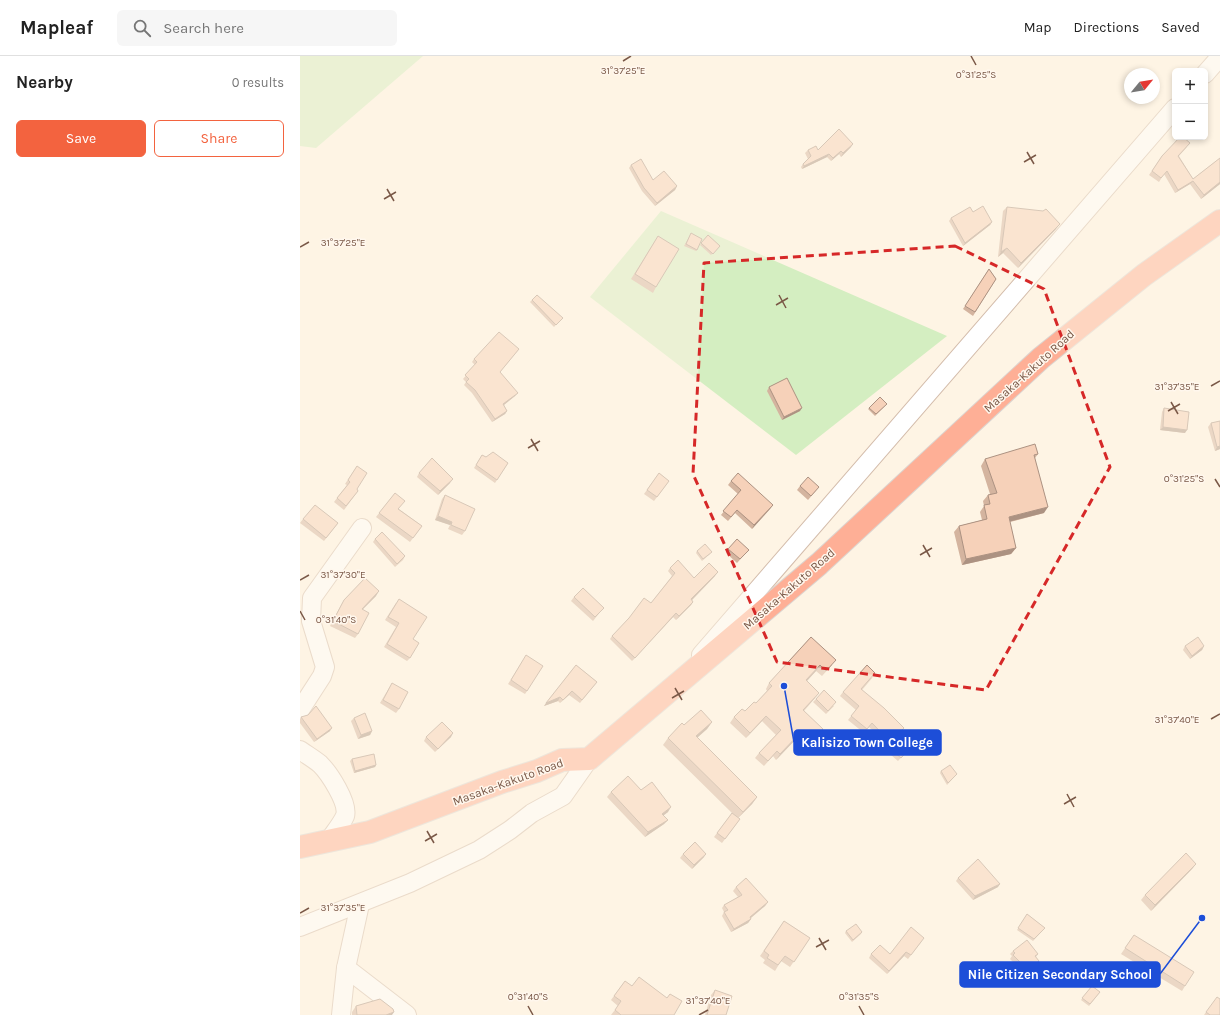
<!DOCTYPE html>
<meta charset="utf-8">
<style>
:root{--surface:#fff;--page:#f6f6f6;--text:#222;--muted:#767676;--line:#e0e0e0;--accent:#f3633f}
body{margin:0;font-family:Karla,sans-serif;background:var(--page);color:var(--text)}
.controls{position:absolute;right:12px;top:12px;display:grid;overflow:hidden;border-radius:6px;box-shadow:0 2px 6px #0003}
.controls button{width:36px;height:36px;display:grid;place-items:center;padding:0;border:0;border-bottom:1px solid var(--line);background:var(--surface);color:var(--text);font:20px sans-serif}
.compass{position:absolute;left:824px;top:12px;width:36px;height:36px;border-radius:50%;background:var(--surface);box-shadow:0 2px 6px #0003;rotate:60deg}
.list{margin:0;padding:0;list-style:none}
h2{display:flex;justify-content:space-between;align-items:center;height:52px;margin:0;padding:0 16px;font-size:17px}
h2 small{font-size:13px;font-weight:400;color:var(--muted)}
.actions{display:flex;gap:8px;padding:12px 16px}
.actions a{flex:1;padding:9px 0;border:1px solid var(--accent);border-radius:6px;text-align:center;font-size:14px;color:var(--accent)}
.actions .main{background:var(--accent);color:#fff}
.icon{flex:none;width:22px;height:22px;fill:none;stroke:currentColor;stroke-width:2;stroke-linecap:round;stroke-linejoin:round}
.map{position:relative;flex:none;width:920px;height:959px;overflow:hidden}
header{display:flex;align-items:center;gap:24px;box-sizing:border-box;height:56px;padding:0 20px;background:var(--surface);border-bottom:1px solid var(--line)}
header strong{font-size:19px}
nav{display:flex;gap:22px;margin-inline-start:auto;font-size:14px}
.search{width:280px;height:36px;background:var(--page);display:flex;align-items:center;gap:10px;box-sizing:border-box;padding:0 14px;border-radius:6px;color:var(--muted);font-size:15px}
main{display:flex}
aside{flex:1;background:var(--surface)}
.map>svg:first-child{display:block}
.green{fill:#d4eec1}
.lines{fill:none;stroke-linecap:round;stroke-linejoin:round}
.minor-casing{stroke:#d4bdac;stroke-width:20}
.highway-casing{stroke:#dcd4cf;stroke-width:24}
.minor{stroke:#fff;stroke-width:18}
.highway{stroke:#feaf96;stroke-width:22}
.wall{fill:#d4b49f}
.shaded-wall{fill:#ac9282}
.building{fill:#f6d1b9;stroke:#ac9282}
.marked{fill:none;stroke:#d62828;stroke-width:3;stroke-dasharray:8 5;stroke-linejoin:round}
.ticks{fill:none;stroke:#7a5847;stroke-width:1.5}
.labels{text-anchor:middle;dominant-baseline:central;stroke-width:3;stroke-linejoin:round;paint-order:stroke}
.street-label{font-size:12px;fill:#7a5847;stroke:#fff7ed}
.ticks-label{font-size:10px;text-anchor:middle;fill:#7a5847;stroke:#fff7ed;stroke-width:3;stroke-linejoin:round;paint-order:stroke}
.leader{fill:none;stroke:#1d4ed8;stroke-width:1.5}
.callout-dot{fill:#1d4ed8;stroke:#fff7ed;stroke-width:1.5}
.callout{fill:#1d4ed8;stroke:#1d4ed8;stroke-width:1.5}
.callout-label{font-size:13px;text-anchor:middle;font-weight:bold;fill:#fff}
</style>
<header>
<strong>Mapleaf</strong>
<div class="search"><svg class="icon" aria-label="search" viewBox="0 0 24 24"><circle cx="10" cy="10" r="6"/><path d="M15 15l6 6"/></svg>Search here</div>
<nav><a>Map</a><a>Directions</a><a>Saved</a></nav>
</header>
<main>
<aside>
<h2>Nearby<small>0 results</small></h2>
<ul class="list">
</ul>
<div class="actions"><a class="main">Save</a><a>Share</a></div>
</aside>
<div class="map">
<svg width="920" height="959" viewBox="0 0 920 959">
<rect width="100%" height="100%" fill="#fef4e4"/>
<g class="green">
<path d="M0 0H123L16 92 0 90Z"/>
<path d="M361 155 647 280 496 399 290 241Z"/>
</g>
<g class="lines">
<g class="minor-casing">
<g id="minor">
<path d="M905 18 920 1"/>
<path d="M401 599 875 52"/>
<path d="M0 654 22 620 25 611 11 565 12 542 62 472"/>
<path d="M0 694C7 699 14 703 20 708 29 717 49 747 45 760 41 769 33 778 28 786"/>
<path d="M60 848 46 912 107 959"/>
<path d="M0 871 110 827 179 794 210 774 232 757 263 740 289 703"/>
<path d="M41 959 46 912"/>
</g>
</g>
<g class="highway-casing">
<path id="highway" d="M0 791 70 776 202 726 237 715 262 704 289 703 519 508 741 302 844 219 920 165"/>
</g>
<use href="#minor" class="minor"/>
<use href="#highway" class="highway"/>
</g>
<g class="wall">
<path d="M551 91 541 101 539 98 531 105 527 101 502 113 501 111 503 108 508 103 505 97 508 94H518Z"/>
<path d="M887 91 879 100 893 123 920 102V128L901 143 890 128 875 137 864 118 859 126 849 119 862 100Z"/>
<path d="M331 109 353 124 377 130 375 134 355 150 342 135 329 112Z"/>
<path d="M707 151 756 173 718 212 703 197 698 201 703 155Z"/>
<path d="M673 156 692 166 690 169 663 190 649 165 651 162Z"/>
<path d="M390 179 397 194 396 195 384 190Z"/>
<path d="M408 179 418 192 411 199 400 189Z"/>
<path d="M358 180 356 231 353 237 331 223Z"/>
<path d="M689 213 696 223 673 260 663 253Z"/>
<path d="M232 244 261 263 254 271 230 246Z"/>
<path d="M219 293 200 316 215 340 204 349 207 355 205 358 192 366 172 337 164 329 166 326 163 323 175 309 172 306 174 303Z"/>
<path d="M469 331 500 355 482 364 467 335Z"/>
<path d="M585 350 575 360 568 353 569 352Z"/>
<path d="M864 352 885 377 860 374 862 356Z"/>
<path d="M920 365V393L915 395 908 371 911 367Z"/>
<path d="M738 398 735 402 744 457 710 466 716 492 711 498 662 509 654 476 659 470 682 464 680 456 684 450 683 445 688 439 690 438 681 410 685 403Z"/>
<path d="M182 399 186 401 208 407 195 427 174 412Z"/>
<path d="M57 410V433L58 435 44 454 34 446 47 429 45 428Z"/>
<path d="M119 417 150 427 138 439 117 421Z"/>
<path d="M359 417 369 425 354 445 344 438Z"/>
<path d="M431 425 473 449 452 473 435 457 428 465 421 459 438 438 428 429Z"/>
<path d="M500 430 519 431 508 444 497 434Z"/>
<path d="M95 437 99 453 122 470 110 486 76 461Z"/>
<path d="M145 439 165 475 162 479 148 473 150 469 135 464 142 443Z"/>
<path d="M3 463 38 467 24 485 0 467Z"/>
<path d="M75 483 105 500 103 504 95 511 73 486Z"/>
<path d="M428 493 446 497 437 507 426 497Z"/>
<path d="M397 495 410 498 402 505 396 497Z"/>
<path d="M370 512 394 522 415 520 392 544 393 546 391 549 376 564 373 561 332 605 310 583 312 580 351 547 372 520 368 515Z"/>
<path d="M76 540 62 554 58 578 55 582 30 570 41 549 44 544Z"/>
<path d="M274 541 301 555 293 565 271 545Z"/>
<path d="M96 547 113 583 110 602 107 605 84 591 96 571 85 564Z"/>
<path d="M511 581 532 609 522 620 516 615 507 625 515 642 504 655 519 678 506 692 496 683 476 704 473 700 464 710 455 702 459 697 476 679 462 665 446 682 430 667 434 661 445 655 456 647 467 635 466 633 469 627Z"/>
<path d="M885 590H904L902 594 890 603 883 594Z"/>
<path d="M224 603 227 635 225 638 208 628Z"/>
<path d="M276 609 297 626 280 647 269 639 260 647 258 645 244 650Z"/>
<path d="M573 621 562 634 603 675 612 689 598 705 591 699 593 695 569 671 564 677 548 664 556 654 540 640 543 636Z"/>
<path d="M92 627 99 653 96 657 80 647Z"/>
<path d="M516 643 534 650 526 658 513 646Z"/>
<path d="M1 661 30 675 14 686 0 667V663Z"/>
<path d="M54 662 72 675 70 679 58 683 51 665Z"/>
<path d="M412 666 407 673 397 682 457 741 452 748 438 762 440 763 422 787 414 781 432 757 363 689 368 682 384 669Z"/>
<path d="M126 681H151L135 696 124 685Z"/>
<path d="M52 703 76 709 75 711 54 717 50 705Z"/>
<path d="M641 715 657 718 647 729 640 717Z"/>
<path d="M341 734 368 756 363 759 368 764 364 768 345 781 307 741 311 736Z"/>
<path d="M383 798 404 801 392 813 380 802Z"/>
<path d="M896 808 892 813 851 855 841 844 845 839Z"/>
<path d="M658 822 698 831 673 844 656 825Z"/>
<path d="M436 831 468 846 465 850 451 862V863L448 867 431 876 422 860 424 856 422 852 424 849 438 841 433 835Z"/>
<path d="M727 858 745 872 733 885 717 874Z"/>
<path d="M484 865 510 882 490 911 481 905 475 915 463 907 465 904 460 900Z"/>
<path d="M546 875 562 876 561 878 552 886 545 877Z"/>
<path d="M834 879 885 930 882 935 821 898Z"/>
<path d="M622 885 608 903 604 900 587 918 569 902 571 898H590Z"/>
<path d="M713 895 738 898 736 901 739 905 737 909 725 918 710 903 712 900 710 898Z"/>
<path d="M325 925 332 930 367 942 370 938 374 959H311L318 950 311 944Z"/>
<path d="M792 930 800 936 789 950 781 944Z"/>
<path d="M415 934 426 959H405L411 939Z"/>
<path d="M56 950 92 959H52V956Z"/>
<path d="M906 956 920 959H904Z"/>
</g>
<g class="shaded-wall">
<path d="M553 88 551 91 541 101 543 97Z"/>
<path d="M541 95 539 98 531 105 533 102Z"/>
<path d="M529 98 527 101 502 113 504 110Z"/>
<path d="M893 125 890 128 875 137 878 134Z"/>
<path d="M920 126V128L901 143 904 139Z"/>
<path d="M377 130 375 134 355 150 357 147Z"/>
<path d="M692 166 690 169 663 190 665 187Z"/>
<path d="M760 168 756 173 718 212 721 207Z"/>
<path d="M707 192 703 197 698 201 701 196Z"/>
<path d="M218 337 215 340 200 352 203 348Z"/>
<path d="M502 352 500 355 482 364 484 361Z"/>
<path d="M207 355 205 358 192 366 195 363Z"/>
<path d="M863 371 887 374 885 377 860 374Z"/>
<path d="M920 390V393L915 395 917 391Z"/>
<path d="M153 423 150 427 138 439 140 435Z"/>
<path d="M473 449 470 453 452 473 454 469Z"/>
<path d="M748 451 744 457 704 467 709 461Z"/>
<path d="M138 460 152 466 150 469 135 464Z"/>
<path d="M716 492 711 498 662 509 666 503Z"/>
<path d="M418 516 415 520 389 547 391 543Z"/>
<path d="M79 535 76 540 58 558 62 553Z"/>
<path d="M393 546 391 549 376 564 379 560Z"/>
<path d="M376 557 373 561 332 605 335 602Z"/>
<path d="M904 590 902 594 890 603 892 600Z"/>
<path d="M520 609 516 615 502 630 506 624Z"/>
<path d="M272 635 269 639 260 647Z"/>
<path d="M519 637 515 642 499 659 503 654Z"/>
<path d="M260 641 258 645 244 650 246 647Z"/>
<path d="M466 660 462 665 446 682 450 677Z"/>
<path d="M412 666 407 673 391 687 396 680Z"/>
<path d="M32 672 30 675 14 686 17 683Z"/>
<path d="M72 675 70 679 58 683 61 679Z"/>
<path d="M153 677 151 681 135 696 138 693Z"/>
<path d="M500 677 496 683 476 704 480 698Z"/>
<path d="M76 709 75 711 54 717 55 715Z"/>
<path d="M457 741 452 748 438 762 443 756Z"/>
<path d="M371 751 368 756 359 763 362 758Z"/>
<path d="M368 764 364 768 345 781 348 776Z"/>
<path d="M406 798 404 801 392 813 394 809Z"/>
<path d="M896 808 892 813 851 855 855 849Z"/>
<path d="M700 828 698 831 673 844 675 840Z"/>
<path d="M468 846 465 850 447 865 450 861Z"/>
<path d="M451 863 448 867 431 876 434 873Z"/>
<path d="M606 896 604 900 587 918 589 915Z"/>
<path d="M739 905 737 909 725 918 728 914Z"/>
<path d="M94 956 92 959H86Z"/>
</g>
<g class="building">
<path d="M539 73 553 88 543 97 541 95 533 102 529 98 504 110 503 108 511 100 508 94 516 90 518 94Z"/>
<path d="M880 81H883L890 87 878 100 893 123 920 102V126L904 139 893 125 878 134 867 115 861 122 852 115 862 100Z"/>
<path d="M341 103 353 124 364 115 377 130 357 147 344 132 331 109Z"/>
<path d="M683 150 692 166 665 187 651 162 670 151 673 156Z"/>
<path d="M707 151 743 155 746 153 760 168 721 207 707 192 701 196Z"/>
<path d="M391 177 402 183 397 194 386 188Z"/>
<path d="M408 179 420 190 413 198 401 187Z"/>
<path d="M358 180 379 193 356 231 335 218Z"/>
<path d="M689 213 696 223 675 256 665 250Z"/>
<path d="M237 239 263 262 256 269 232 244Z"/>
<path d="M199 276 219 293 200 316 218 337 203 348 207 355 195 363 175 334 166 326 169 323 165 319 177 306 174 303Z"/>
<path d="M487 322 502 352 484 361 469 331Z"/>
<path d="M580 341 587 348 576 358 569 352Z"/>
<path d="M864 352 889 356 887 374 863 371Z"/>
<path d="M920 365V390L917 391 911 367Z"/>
<path d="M735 388 738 398 734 399 748 451 709 461 716 492 666 503 659 470 687 463 684 449 690 448 688 439 697 437 685 403Z"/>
<path d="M193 396 208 407 197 424 176 409 182 399 186 401Z"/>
<path d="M132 402 153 423 140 435 119 417Z"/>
<path d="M57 410 67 417 57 433 58 435 46 450 37 442 50 426 48 424Z"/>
<path d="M359 417 369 425 357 441 347 434Z"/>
<path d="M438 417 473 449 454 469 437 454 431 461 423 455 441 434 431 425Z"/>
<path d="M508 421 519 431 511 440 500 430Z"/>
<path d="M95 437 105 445 98 453 122 470 113 482 79 457Z"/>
<path d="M145 439 175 453 165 475 151 469 152 466 138 460Z"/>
<path d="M15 449 38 467 26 482 3 463Z"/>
<path d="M82 476 105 500 97 508 75 483Z"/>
<path d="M437 483 449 494 440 503 428 493Z"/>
<path d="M405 488 412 496 403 503 397 495Z"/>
<path d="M378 504 394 522 409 507 418 516 391 543 393 546 379 560 376 557 335 602 312 580 329 562 344 542 351 547 375 517 370 512Z"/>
<path d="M65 522 79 535 62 553 69 557 58 578 33 565 44 544Z"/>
<path d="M283 532 304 552 295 561 274 541Z"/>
<path d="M99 543 127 561 113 583 119 587 110 602 87 588 99 567 88 561Z"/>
<path d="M511 581 536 604 526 615 520 609 506 624 519 637 503 654 523 673 510 687 500 677 480 698 477 695 468 705 459 697 481 674 466 660 450 677 434 661 442 653 445 655 454 646 456 647 472 630 469 627Z"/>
<path d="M898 581 904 590 892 600 885 590Z"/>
<path d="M226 599 243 610 227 635 211 624Z"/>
<path d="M276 609 297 626 282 644 272 635 263 644 260 641 246 647Z"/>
<path d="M567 609 575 617 561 633 584 652 604 672 602 674 615 686 601 702 593 695 596 692 572 667 567 673 551 660 559 650 543 636Z"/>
<path d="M92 627 108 636 99 653 83 644Z"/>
<path d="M524 634 536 646 528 655 516 643Z"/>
<path d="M16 650 32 672 17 683 1 661 8 659Z"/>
<path d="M401 654 412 666 396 680 457 741 443 756 368 682 382 667 384 669Z"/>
<path d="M65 657 72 675 61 679 54 662Z"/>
<path d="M142 666 153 677 138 693 126 681Z"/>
<path d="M74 698 76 709 55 715 52 703Z"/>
<path d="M650 709 657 718 648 727 641 715Z"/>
<path d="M328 720 341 734 352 726 371 751 362 758 368 764 348 776 311 736Z"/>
<path d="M432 757 440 763 425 783 417 777Z"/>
<path d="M395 786 406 798 394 809 383 798Z"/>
<path d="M886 797 896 808 855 849 845 839Z"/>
<path d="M678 803 700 828 675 840 658 822Z"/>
<path d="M446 822 468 846 450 861 451 863 434 873 424 856 428 854 424 849 442 839 436 831Z"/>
<path d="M727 858 745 872 734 883 718 872Z"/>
<path d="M484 865 510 882 494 906 485 900 478 909 467 902 469 899 464 895Z"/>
<path d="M556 868 562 876 553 884 546 875Z"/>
<path d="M611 871 624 882 611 899 606 896 589 915 571 898 580 889 590 898Z"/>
<path d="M834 879 894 916 885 930 825 892Z"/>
<path d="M727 884 738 898 735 900 739 905 728 914 713 899 715 897 713 895Z"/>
<path d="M339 921 367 942 370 938 382 945 374 959H321L315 954 321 945 314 940 325 925 332 930Z"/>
<path d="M792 930 800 936 790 948 782 942Z"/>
<path d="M415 934 432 940 426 959H407Z"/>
<path d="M917 941 920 943V959H910L906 956Z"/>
<path d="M80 943 93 953 94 956 86 959H57L56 950Z"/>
</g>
<path d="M0 0H920V959H0ZM655 190 744 233 810 411 686 634 477 606 393 418 404 207Z" fill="#fef4e4" fill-opacity=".55" fill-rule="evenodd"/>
<path class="marked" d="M655 190 744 233 810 411 686 634 477 606 393 418 404 207Z"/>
<path class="ticks" d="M671 0 676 9M323 5 331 0M727 96 734 108M724 106 736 99M87 133 94 145M84 143 96 136M0 191 9 186M479 239 486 252M476 249 488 242M911 330 920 325M871 346 878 358M868 355 880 348M231 383 238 395M228 392 240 385M915 423 920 431M623 489 630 501M620 499 632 492M0 524 9 519M0 555 5 564M375 632 382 644M372 642 384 635M911 663 920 658M767 738 774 751M764 748 776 741M127 775 134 787M125 785 137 778M0 857 9 852M519 882 526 894M516 891 529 884M228 950 233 959M559 950 564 959M399 959 408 954"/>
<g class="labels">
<g class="street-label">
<text transform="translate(729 315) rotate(-42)">Masaka-Kakuto Road</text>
<text transform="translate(489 533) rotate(-41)">Masaka-Kakuto Road</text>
<text transform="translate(208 726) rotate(-20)">Masaka-Kakuto Road</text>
</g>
</g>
<g class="ticks-label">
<text x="323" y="18">31°37'25"E</text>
<text x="676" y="22">0°31'25"S</text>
<text x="43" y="190">31°37'25"E</text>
<text x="877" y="334">31°37'35"E</text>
<text x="884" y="426">0°31'25"S</text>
<text x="43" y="522">31°37'30"E</text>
<text x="36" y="567">0°31'40"S</text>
<text x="877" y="667">31°37'40"E</text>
<text x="43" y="855">31°37'35"E</text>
<text x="228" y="944">0°31'40"S</text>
<text x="559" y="944">0°31'35"S</text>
<text x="408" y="948">31°37'40"E</text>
</g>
<path class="leader" d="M484 630L494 686M902 862L860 918"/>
<g class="callout-dot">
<circle cx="484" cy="630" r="4"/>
<circle cx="902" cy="862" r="4"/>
</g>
<g class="callout">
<rect x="494" y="674" width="147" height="25" rx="4"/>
<rect x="660" y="906" width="200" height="25" rx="4"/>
</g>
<g class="callout-label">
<text x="567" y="691">Kalisizo Town College</text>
<text x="760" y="923">Nile Citizen Secondary School</text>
</g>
</svg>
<div class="controls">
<button>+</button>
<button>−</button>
</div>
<svg class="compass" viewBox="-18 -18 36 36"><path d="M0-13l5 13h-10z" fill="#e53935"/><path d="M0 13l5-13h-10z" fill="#767676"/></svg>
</div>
</main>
